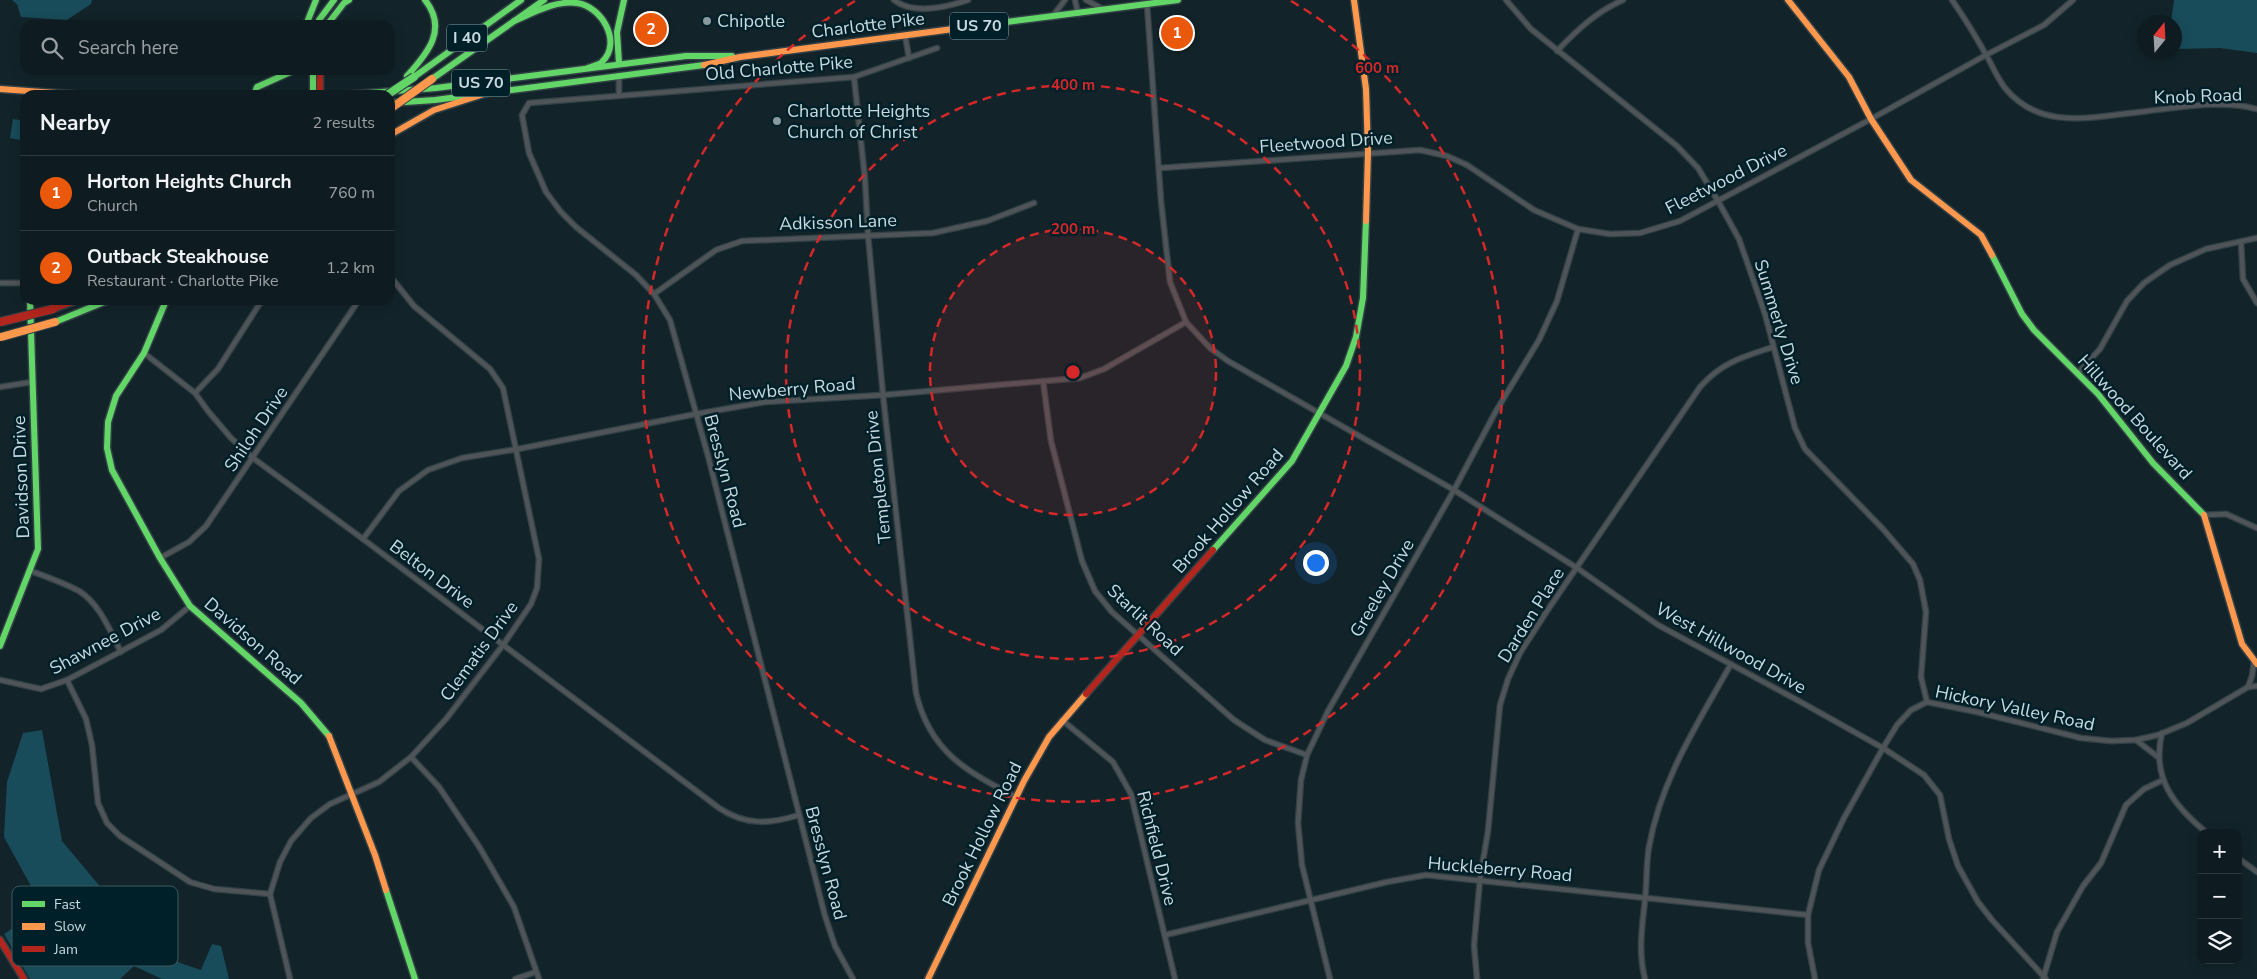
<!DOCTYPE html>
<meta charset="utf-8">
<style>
:root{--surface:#0e1b20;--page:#172429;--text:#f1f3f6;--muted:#9ba1a5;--line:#2e393e;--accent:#ea580c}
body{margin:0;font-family:"Nunito Sans",sans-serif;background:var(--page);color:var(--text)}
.controls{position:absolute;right:15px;bottom:15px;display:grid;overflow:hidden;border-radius:10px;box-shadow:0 2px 12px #0003}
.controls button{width:45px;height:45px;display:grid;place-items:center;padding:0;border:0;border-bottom:1px solid var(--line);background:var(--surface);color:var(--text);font:25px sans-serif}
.compass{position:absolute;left:2137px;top:15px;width:45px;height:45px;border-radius:50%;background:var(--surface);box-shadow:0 2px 12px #0003;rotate:18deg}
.you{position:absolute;left:1315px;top:562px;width:18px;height:18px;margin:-12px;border:4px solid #fff;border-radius:50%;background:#1a73e8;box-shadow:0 0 0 8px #1a73e833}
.badge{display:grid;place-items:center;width:32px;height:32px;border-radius:50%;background:var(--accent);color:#fff;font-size:16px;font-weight:700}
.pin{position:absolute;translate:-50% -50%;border:2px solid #fff;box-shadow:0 1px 5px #0006}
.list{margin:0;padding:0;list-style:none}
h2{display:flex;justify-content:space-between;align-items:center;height:65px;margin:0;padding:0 20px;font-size:21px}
h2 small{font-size:16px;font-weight:400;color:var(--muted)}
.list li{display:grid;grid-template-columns:32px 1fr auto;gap:15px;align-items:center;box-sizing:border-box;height:75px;padding:0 20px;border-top:1px solid var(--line)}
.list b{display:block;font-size:19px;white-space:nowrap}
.list p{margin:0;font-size:16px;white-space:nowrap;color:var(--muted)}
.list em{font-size:16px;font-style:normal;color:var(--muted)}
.icon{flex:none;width:28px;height:28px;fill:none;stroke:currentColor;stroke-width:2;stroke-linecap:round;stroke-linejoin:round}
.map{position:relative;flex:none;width:2257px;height:979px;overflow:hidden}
.search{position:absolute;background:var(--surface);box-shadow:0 2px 12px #0003;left:20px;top:20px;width:375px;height:55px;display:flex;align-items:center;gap:12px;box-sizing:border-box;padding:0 18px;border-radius:15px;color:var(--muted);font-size:19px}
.panel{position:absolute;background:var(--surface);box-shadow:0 2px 12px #0003;left:20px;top:90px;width:375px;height:215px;border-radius:15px}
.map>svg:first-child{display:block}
.green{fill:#184c5a}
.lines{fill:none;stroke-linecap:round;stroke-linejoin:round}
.street-casing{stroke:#314045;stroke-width:7}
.fast-casing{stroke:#314045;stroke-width:9}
.slow-casing{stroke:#314045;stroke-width:9}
.jam-casing{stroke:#314045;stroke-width:9}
.street{stroke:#4e5457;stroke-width:4.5}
.fast{stroke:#63d668;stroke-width:6}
.slow{stroke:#ff974d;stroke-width:6}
.jam{stroke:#b3261e;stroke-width:6}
.fast-bridge-casing{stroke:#314045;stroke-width:10;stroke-linecap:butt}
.slow-bridge-casing{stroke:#314045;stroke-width:10;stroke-linecap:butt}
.jam-bridge-casing{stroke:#314045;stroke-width:10;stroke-linecap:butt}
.fast-bridge{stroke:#63d668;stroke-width:8}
.slow-bridge{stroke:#ff974d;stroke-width:8}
.jam-bridge{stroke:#b3261e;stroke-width:8}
.ring{fill:none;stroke:#d62828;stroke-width:2.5;stroke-dasharray:9 6}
.poi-dot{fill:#889aa0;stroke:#002029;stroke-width:2}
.labels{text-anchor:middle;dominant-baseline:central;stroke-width:5;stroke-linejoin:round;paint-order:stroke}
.shield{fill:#002029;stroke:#8ca2a9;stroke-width:1}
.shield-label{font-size:16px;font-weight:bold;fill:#c8dae0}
.poi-label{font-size:18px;fill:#c8dae0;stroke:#002029;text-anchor:start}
.street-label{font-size:18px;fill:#c8dae0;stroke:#002029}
.key{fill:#002029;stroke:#3c5860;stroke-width:1}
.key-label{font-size:14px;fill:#c8dae0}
.centre{fill:#d62828;stroke:#002029;stroke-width:2.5}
.ring-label{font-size:15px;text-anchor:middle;font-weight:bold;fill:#d62828;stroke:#002029;stroke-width:5;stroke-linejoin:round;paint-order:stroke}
</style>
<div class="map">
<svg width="2257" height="979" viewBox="0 0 2257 979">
<rect width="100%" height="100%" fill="#12242a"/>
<g class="green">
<path d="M12 0H92L91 4 67 20 21 17 17 4Z"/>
<path d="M2174 0H2257V53L2220 48 2175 49 2174 22H2171Z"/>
<path d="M13 119 25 121V141L10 138Z"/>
<path d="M42 730 62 841 118 908 175 945 171 957 180 963 201 970 212 944 221 946 229 979H162L134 966 120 979H30L4 934 43 908 4 837 7 782 23 733Z"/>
</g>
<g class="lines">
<g class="street-casing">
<g id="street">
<path d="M894 0C913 15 947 7 968 0"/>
<path d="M1075 0 1078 14"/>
<path d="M1086 0 1103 9"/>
<path d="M1506 0 1531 29 1677 146 1698 168 1718 201 1739 239 1754 282 1765 314 1795 428 1805 449 1883 529 1913 564 1920 580 1926 612 1921 677 1927 702"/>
<path d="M1952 0C1966 20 1978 40 1990 62 1994 70 1999 80 2005 88 2040 131 2092 117 2140 112 2177 108 2220 99 2257 109"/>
<path d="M1147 4 1161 201 1170 282 1186 322 1210 348 1228 361 1454 490 1577 568 1658 625 1799 701 1883 748 1924 775 1940 795 1949 839 1958 866 1978 902 1992 920 2046 979"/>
<path d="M1052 17 1065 0"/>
<path d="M905 35 909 58"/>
<path d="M1557 51C1577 30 1596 12 1623 0"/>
<path d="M854 77 865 179 868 235 883 395 916 693C930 752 966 771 1016 797"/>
<path d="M619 95V75"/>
<path d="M1160 168 1420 150 1447 156 1467 165 1534 210 1578 229 1610 234 1640 233 1680 221 1871 119 1986 55 2044 25 2073 0"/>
<path d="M2241 242 2243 279 2257 303"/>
<path d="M0 283H25"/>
<path d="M654 294 716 250 742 241 933 233 987 221 1034 203"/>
<path d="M144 353 195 393 208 411 231 438 253 458 363 539 719 808C746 826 770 824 799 815"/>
<path d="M2078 373 2100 349 2127 301 2144 283 2170 265 2206 249 2257 238"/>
<path d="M1043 381 1051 441 1082 561 1095 591 1112 612 1234 720 1265 740 1307 755"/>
<path d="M0 387 32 382"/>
<path d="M195 393 218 369 262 300"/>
<path d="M2204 515 2226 514 2257 528"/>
<path d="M363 539 399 491 428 470 462 458 518 449 696 414 765 402 883 395 1080 378 1104 369 1186 322"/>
<path d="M160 558 189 542 206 526 359 300"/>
<path d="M31 571C47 577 64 583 79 591 100 604 110 631 121 652"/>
<path d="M0 680 41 689 67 680 161 630 190 606"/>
<path d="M67 680 86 719 92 745 98 803 107 823 120 836 190 882 214 889 270 894"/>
<path d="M2248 687 2252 676 2254 662"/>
<path d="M1062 720 1113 762 1131 794 1175 979"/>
<path d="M2162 733C2151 778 2174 806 2207 833"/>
<path d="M2136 740 2158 757"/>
<path d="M411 757 439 787 480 848 514 907 539 979"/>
<path d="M2238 858 2257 872"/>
<path d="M1165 935 1387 882 1426 875 1808 915"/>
<path d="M290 979 270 894 280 862 291 841 311 818 330 804 379 782 411 757 446 719 503 645 531 604 537 588 539 559 503 388 490 369 414 306 390 276"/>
<path d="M515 979 536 972"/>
<path d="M853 979 835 946 825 916 708 456 670 320 654 294 636 275 576 227 561 212 546 192 529 153 522 115 529 103 854 77 937 48"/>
<path d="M1330 979 1302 865 1298 823 1301 780 1307 755 1328 711 1454 490 1496 411 1539 340 1557 301 1578 229"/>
<path d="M1477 979 1474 945 1480 879 1488 831 1500 705 1508 679 1520 653 1547 611 1700 387C1722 362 1743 357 1773 347"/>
<path d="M1645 979C1638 952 1642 927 1645 900 1647 882 1646 864 1649 847 1661 779 1698 723 1731 664"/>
<path d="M1815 979 1808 943V915L1819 870 1844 818 1883 748 1897 725 1911 710 1927 702 1977 712 2081 738 2111 741 2136 740 2158 735 2187 723 2248 687 2257 686"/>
<path d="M2043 979 2057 932 2083 886 2101 863 2126 805 2144 789 2163 780"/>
</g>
</g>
<g class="fast-casing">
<g id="fast">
<path d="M514 21C533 13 556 0 577 3 601 6 623 42 602 62 599 65 592 66 588 68"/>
<path d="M999 23 1178 0"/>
<path d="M306 25 316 0"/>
<path d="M318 25 319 20 334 0"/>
<path d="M327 25 344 3 349 0"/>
<path d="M619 64 617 32 624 0"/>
<path d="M313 70V95"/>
<path d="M407 76C428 53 448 29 425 0"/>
<path d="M414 77 521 0"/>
<path d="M432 79 544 0"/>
<path d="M254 95 257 87 295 70"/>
<path d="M341 95 436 88 686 56H732"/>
<path d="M390 103 435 100 704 65"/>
<path d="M1992 255 2022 314 2034 330 2098 394 2153 463 2204 515"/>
<path d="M165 303 144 353 116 396 108 422 107 448 112 470 160 558 190 606 301 703 329 736"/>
<path d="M55 322 109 300"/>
<path d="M1213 550 1292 461 1346 366 1356 337 1363 298 1366 221"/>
<path d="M0 646 38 549 30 300"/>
<path d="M386 890 415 979"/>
</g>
</g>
<g class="slow-casing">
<g id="slow">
<path d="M1354 0 1366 89 1368 152 1366 221"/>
<path d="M1788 0 1849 77 1871 119 1911 180 1981 235 1992 255"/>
<path d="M704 65 740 57 999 23"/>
<path d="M0 89 85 95"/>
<path d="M390 135 434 110 487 93"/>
<path d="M2204 515 2242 644 2257 664"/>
<path d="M329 736 375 855 386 890"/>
<path d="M928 979 1024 781 1049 737 1086 694"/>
</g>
</g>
<g class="jam-casing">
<g id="jam">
<path d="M320 70V95"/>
<path d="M53 309 78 300"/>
<path d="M1086 694 1213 550"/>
<path d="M0 940 24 979"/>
</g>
</g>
<use href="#street" class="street"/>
<use href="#fast" class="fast"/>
<use href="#slow" class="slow"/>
<use href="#jam" class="jam"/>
<g class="fast-bridge-casing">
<path id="fast-bridge" d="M387 95 414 77"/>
</g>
<g class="slow-bridge-casing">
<g id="slow-bridge">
<path d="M390 109 432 79"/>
<path d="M1 337 55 322"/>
</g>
</g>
<g class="jam-bridge-casing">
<path id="jam-bridge" d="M0 322 53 309"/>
</g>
<use href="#fast-bridge" class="fast-bridge"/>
<use href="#slow-bridge" class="slow-bridge"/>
<use href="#jam-bridge" class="jam-bridge"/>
</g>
<circle cx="1073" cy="372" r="143" fill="#d62828" fill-opacity=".12"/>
<g class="ring">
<circle cx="1073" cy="372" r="143"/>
<circle cx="1073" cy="372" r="287"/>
<path d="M1291 1A430 430 0 1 1 855 1"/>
</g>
<g class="poi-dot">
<circle cx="707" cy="21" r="5"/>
<circle cx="777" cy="121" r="5"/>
</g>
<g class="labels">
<g class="shield">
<rect x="950" y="12.5" width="58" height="27" rx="4"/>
<rect x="447" y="24.5" width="40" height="27" rx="4"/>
<rect x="452" y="69.5" width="58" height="27" rx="4"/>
</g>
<g class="shield-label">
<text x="979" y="26">US 70</text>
<text x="467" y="38">I 40</text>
<text x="481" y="83">US 70</text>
</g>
<g class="poi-label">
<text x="717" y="21">Chipotle</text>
<text x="787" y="111">Charlotte Heights<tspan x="787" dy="21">Church of Christ</tspan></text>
</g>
<g class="street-label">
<text transform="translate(868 25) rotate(-7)">Charlotte Pike</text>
<text transform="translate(779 68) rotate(-5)">Old Charlotte Pike</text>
<text transform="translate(2198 96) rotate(-2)">Knob Road</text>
<text transform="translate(1326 142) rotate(-4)">Fleetwood Drive</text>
<text transform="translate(1726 179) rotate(-27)">Fleetwood Drive</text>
<text transform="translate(838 222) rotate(-2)">Adkisson Lane</text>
<text transform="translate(1779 322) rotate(73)">Summerly Drive</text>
<text transform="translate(792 389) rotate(-5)">Newberry Road</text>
<text transform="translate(2135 417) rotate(48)">Hillwood Boulevard</text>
<text transform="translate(256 429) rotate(-56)">Shiloh Drive</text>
<text transform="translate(725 471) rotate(75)">Bresslyn Road</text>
<text transform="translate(21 477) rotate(-92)">Davidson Drive</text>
<text transform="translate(878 477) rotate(-96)">Templeton Drive</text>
<text transform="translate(1228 511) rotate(-49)">Brook Hollow Road</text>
<text transform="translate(432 574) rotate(37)">Belton Drive</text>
<text transform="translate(1382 588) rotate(-60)">Greeley Drive</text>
<text transform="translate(1531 615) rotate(-58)">Darden Place</text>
<text transform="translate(1145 620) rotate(43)">Starlit Road</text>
<text transform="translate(105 641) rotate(-28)">Shawnee Drive</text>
<text transform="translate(253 641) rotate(41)">Davidson Road</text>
<text transform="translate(1731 648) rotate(29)">West Hillwood Drive</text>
<text transform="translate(479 651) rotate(-54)">Clematis Drive</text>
<text transform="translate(2015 708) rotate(12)">Hickory Valley Road</text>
<text transform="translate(982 834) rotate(-64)">Brook Hollow Road</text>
<text transform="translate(1157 848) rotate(76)">Richfield Drive</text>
<text transform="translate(826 863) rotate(75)">Bresslyn Road</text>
<text transform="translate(1500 869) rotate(5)">Huckleberry Road</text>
</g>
</g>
<rect x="12" y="886" width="166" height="80" rx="8" class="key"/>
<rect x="22" y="901" width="23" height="6" fill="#63d668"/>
<rect x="22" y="923" width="23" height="7" fill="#ff974d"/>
<rect x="22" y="946" width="23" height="6" fill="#b3261e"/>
<g class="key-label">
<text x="54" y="909">Fast</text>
<text x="54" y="931">Slow</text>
<text x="54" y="954">Jam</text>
</g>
<circle cx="1073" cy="372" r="8" class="centre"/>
<g class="ring-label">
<text x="1377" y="73">600 m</text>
<text x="1073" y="90">400 m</text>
<text x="1073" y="234">200 m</text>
</g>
</svg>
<div class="controls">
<button>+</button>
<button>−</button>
<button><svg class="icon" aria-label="layers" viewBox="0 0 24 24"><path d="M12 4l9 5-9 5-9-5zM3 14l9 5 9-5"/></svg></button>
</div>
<svg class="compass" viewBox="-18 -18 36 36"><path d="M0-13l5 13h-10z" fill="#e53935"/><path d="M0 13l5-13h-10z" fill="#9ba1a5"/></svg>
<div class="you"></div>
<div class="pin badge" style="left:1177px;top:33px">1</div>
<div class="pin badge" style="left:651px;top:29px">2</div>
<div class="search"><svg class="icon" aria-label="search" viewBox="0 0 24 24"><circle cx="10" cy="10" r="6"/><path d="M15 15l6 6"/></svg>Search here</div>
<section class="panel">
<h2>Nearby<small>2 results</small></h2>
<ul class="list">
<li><span class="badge">1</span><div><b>Horton Heights Church</b><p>Church</p></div><em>760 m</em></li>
<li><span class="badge">2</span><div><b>Outback Steakhouse</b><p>Restaurant · Charlotte Pike</p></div><em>1.2 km</em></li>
</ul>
</section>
</div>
